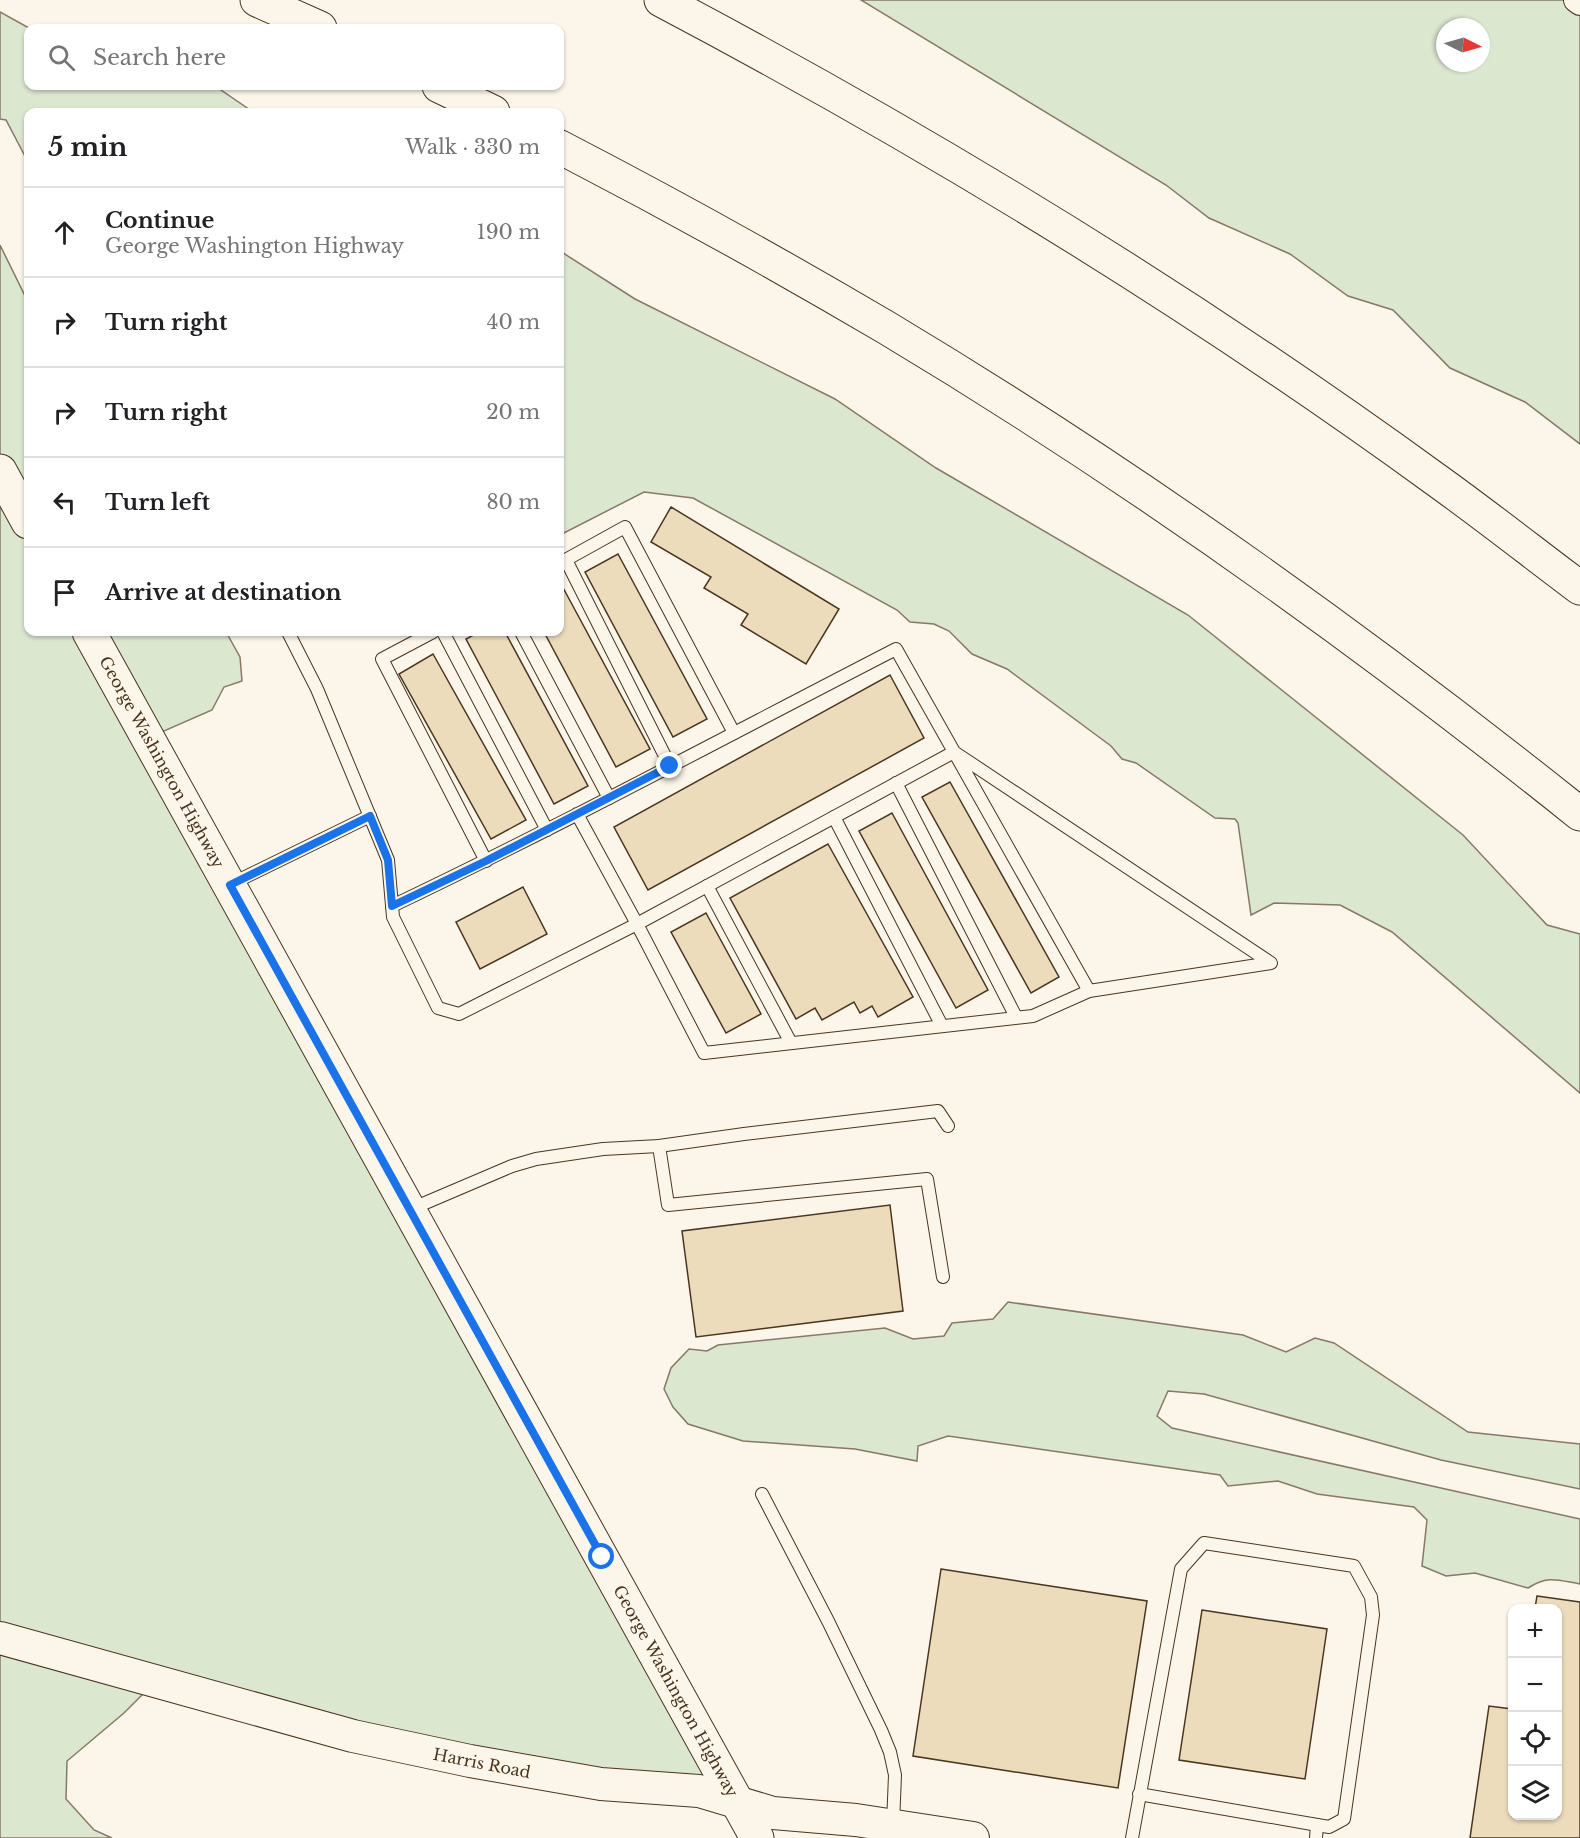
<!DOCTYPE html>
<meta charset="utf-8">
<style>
:root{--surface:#fff;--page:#f6f6f6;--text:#202124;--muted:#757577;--line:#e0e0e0}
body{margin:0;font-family:"Libre Baskerville",serif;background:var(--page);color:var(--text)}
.controls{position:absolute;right:18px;bottom:18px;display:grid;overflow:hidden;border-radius:12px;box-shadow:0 2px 4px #0004}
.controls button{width:54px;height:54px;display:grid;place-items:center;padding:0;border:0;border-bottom:2px solid var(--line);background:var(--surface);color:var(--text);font:30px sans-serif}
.compass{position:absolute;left:1436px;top:18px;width:54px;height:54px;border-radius:50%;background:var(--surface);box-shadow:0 2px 4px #0004;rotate:95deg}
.stop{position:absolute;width:18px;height:18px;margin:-14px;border:4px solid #1a73e8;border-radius:50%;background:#fff}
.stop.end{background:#1a73e8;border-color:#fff;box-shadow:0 2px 6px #0008}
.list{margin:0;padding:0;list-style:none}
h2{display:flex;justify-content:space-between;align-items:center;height:78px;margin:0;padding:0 24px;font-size:26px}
h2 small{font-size:20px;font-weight:400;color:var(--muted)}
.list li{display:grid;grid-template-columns:39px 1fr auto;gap:18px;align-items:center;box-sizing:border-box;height:90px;padding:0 24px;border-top:2px solid var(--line)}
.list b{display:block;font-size:22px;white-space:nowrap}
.list p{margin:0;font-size:20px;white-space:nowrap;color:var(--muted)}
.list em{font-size:20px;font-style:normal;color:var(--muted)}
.icon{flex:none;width:33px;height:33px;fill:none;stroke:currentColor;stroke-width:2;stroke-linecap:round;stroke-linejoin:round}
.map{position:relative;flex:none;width:1580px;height:1838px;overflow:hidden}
.search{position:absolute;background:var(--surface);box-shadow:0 2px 4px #0004;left:24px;top:24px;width:540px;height:66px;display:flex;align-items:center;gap:15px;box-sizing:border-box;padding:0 21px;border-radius:12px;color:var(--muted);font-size:22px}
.panel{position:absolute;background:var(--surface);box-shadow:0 2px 4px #0004;left:24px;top:108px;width:540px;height:528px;border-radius:12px}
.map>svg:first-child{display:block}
.green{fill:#dce7d0;stroke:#887966;stroke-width:1.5;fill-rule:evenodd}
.building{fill:#ecdcbc;stroke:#4a3520;stroke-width:1.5}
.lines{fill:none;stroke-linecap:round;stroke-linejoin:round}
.service-casing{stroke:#4a3520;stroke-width:14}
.minor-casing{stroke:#4a3520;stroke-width:26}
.tertiary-casing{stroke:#4a3520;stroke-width:34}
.primary-casing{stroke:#4a3520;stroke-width:35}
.motorway-casing{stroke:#4a3520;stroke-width:35}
.service{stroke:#fbf6e9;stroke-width:12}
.minor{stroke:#fbf6e9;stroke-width:24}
.tertiary{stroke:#fbf6e9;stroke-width:32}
.primary{stroke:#fbf6e9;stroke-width:33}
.motorway{stroke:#fbf6e9;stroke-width:33}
.route{stroke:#1a73e8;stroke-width:8}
.labels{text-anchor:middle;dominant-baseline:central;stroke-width:4.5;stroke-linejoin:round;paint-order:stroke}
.street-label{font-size:16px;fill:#4a3520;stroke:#fbf6e9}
</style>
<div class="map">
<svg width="1580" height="1838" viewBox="0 0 1580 1838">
<rect width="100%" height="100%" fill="#fbf6e9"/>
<g class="green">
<path d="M861 0H1580V444L1525 402 1450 368 1393 310 1348 296 1290 254 1209 218 1166 185ZM1445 27H1481V63H1445Z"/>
<path d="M0 12 29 28 28 86H215L253 112H28V162L6 120 0 119Z"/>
<path d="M0 245 28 302V632H226L240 657 242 681 224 687 212 710 150 737 716 1776 698 1802 159 1678 124 1713 67 1761 66 1799 94 1830 112 1838H0Z"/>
<path d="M560 251 635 299 835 399 936 468 1188 615 1463 835 1547 925 1580 934V1093L1392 932 1340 905 1274 903 1251 915 1238 823 1235 819 1215 818 1136 763 1122 759 1111 746 1007 669 972 654 949 631 934 624 910 622 897 610 693 498 644 492 560 535Z"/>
<path d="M1008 1302 1243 1335 1286 1352 1315 1338 1334 1343 1468 1432 1580 1444V1489L1441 1460 1204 1394 1168 1391 1157 1416 1172 1428 1580 1519V1584C1557 1580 1548 1575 1528 1588L1475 1573 1446 1576 1422 1566 1427 1520 1414 1507 1317 1494 1278 1481 1228 1486 1220 1475 948 1436 918 1446 917 1461 855 1449 743 1441 688 1424 673 1407 664 1389 671 1368 689 1349 707 1351 718 1345 885 1328 913 1339 944 1336 952 1323 993 1319Z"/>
</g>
<g class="building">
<path d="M671 507 839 609 806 664 741 625 748 614 704 588 711 577 651 542Z"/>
<path d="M618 554 707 719 673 737 585 572Z"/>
<path d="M561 584 650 749 616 767 544 632H560V585Z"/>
<path d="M479 632H505L588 786 554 804 466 639Z"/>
<path d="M433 654 526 820 491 839 399 674Z"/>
<path d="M890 675 924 738 648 890 614 827Z"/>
<path d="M950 782 1059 977 1031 993 922 797Z"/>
<path d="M892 813 988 990 956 1008 859 831Z"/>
<path d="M828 844 913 997 878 1017 872 1006 860 1013 854 1002 822 1020 815 1008 796 1019 730 898Z"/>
<path d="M523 887 547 934 480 969 456 922Z"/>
<path d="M706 913 761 1014 726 1033 671 932Z"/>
<path d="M890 1205 903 1311 696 1337 682 1231Z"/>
<path d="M941 1569 1147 1601 1118 1788 913 1756Z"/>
<path d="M1537 1596 1580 1602V1838H1470L1489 1706 1512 1709V1816H1558V1608H1535Z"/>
<path d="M1202 1610 1327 1629 1305 1779 1179 1760Z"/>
</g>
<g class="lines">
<g class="service-casing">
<g id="service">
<path d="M566 560 670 766"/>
<path d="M560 563 625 527 734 733"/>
<path d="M288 632 317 689 388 860 393 917 438 1008 459 1014 637 924 704 1053 1033 1016 1089 991"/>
<path d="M433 632 382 659 486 861"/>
<path d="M443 632 547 830"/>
<path d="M521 632 609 798"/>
<path d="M896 783 1016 1017"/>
<path d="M834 817 942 1026"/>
<path d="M231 884 370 816"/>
<path d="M707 886 791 1043"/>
<path d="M392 906C562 825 729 735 896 649L1089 991 1271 963 954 752 637 924 577 814"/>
<path d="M659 1146 668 1205 927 1179 943 1277"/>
<path d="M411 1209 512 1166 536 1159 603 1149 659 1146 744 1134 938 1111 948 1126"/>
<path d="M762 1494 828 1621 881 1730 890 1752 895 1775 893 1824"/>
<path d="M1132 1838 1181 1569 1204 1543 1354 1566 1371 1597 1373 1615 1344 1819 1329 1827 1139 1794"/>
<path d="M1316 1838 1317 1825"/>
</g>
</g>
<g class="minor-casing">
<path id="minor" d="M1576 0 1580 3"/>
</g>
<g class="tertiary-casing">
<path id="tertiary" d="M0 1638 353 1736 470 1761 601 1784 699 1791 773 1813 856 1820 973 1838"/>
</g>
<g class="primary-casing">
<g id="primary">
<path d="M0 471 28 522"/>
<path d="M89 632 757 1838"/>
</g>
</g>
<g class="motorway-casing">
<g id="motorway">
<path d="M257 0 320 28"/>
<path d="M661 0C930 142 1190 301 1435 479 1484 514 1532 552 1580 588"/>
<path d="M439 86 493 112"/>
<path d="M560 147C670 204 780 265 887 328 1129 473 1360 638 1580 814"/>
</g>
</g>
<use href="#service" class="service"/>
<use href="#minor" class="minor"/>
<use href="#tertiary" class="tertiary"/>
<use href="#primary" class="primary"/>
<use href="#motorway" class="motorway"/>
</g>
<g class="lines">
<path class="route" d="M602 1557 230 885 370 816 388 860 392 906 486 861 670 766"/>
</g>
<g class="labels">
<g class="street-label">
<text transform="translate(162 762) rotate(61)">George Washington Highway</text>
<text transform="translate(676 1691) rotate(61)">George Washington Highway</text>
<text transform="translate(482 1763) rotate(11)">Harris Road</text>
</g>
</g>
</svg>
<div class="controls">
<button>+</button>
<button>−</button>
<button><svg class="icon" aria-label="locate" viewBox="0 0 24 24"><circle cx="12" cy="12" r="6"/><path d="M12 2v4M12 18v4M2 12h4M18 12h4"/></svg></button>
<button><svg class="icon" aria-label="layers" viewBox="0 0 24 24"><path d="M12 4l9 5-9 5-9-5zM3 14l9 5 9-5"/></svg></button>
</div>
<svg class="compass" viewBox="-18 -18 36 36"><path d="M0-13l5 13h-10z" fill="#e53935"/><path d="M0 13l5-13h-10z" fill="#757577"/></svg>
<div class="stop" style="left:602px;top:1557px"></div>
<div class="stop end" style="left:670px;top:766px"></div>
<div class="search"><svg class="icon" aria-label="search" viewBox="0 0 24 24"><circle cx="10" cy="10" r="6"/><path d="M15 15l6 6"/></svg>Search here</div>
<section class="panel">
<h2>5 min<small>Walk · 330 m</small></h2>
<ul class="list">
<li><svg class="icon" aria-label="ahead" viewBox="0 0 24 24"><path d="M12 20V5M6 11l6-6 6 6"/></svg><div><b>Continue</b><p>George Washington Highway</p></div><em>190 m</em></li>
<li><svg class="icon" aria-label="right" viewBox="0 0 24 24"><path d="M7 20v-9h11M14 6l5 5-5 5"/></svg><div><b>Turn right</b></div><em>40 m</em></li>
<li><svg class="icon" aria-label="right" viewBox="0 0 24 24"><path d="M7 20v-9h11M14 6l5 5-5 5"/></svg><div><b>Turn right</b></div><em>20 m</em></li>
<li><svg class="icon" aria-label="left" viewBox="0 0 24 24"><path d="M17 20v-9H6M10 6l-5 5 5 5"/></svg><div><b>Turn left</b></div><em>80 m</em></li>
<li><svg class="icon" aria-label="arrive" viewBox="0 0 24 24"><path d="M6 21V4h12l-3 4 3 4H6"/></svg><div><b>Arrive at destination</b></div></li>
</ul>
</section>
</div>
